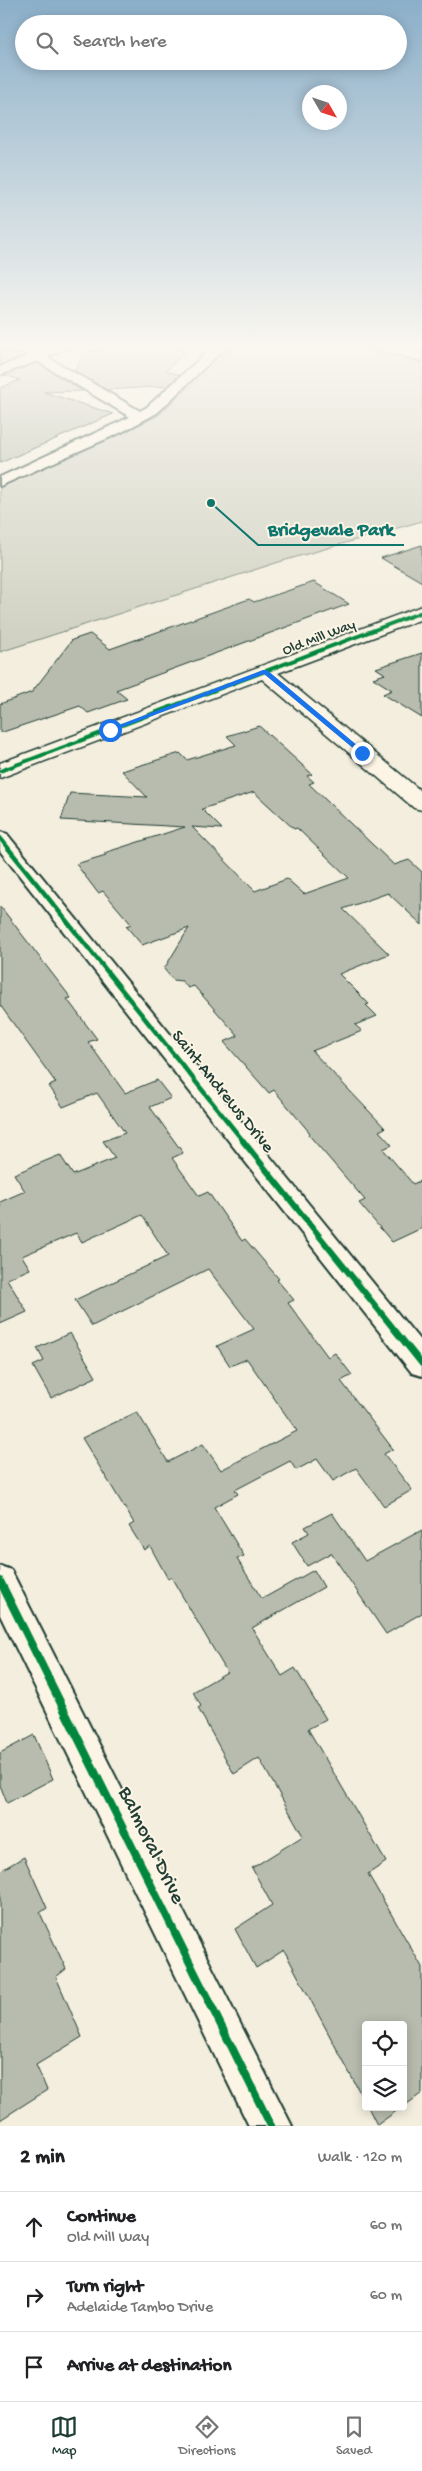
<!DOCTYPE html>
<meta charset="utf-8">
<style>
:root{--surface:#fff;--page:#f2f2f2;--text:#202124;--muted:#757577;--line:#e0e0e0;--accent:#1f3d34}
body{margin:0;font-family:"Gochi Hand",sans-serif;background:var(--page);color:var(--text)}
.controls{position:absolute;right:15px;bottom:15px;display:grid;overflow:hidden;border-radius:5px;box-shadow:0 2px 12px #0003}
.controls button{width:45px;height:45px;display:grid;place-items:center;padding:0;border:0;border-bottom:1px solid var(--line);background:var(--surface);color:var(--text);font:25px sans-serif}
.compass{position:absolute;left:302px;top:85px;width:45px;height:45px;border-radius:50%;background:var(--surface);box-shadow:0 2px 12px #0003;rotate:129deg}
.stop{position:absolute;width:15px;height:15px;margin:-11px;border:4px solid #1a73e8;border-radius:50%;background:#fff}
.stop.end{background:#1a73e8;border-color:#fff;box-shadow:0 1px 5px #0008}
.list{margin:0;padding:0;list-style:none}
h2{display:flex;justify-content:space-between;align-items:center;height:65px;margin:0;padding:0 20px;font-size:21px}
h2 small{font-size:16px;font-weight:400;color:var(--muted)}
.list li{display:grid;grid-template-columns:32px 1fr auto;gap:15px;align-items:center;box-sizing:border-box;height:70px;padding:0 20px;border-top:1px solid var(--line)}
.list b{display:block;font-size:19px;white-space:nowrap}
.list p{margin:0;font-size:16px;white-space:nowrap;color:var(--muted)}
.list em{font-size:16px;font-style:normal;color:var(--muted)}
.icon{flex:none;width:28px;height:28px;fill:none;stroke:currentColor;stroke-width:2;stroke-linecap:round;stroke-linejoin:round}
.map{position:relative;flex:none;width:422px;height:2126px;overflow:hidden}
.search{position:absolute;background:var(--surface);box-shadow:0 2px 12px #0003;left:15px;right:15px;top:15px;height:55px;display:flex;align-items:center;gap:12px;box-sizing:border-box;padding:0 18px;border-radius:28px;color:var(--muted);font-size:19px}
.sheet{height:275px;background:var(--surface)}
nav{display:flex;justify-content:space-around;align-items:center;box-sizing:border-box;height:70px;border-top:1px solid var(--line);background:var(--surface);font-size:14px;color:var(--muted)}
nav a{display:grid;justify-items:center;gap:2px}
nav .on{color:var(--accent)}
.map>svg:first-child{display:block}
.green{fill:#d0d1c2;stroke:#78877b}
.building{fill:#b8bcae;stroke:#1f3d34;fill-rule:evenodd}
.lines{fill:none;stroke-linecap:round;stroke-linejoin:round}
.street-casing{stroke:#1f3d34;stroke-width:4}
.secondary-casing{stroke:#1f3d34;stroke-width:3}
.street{fill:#fcf5e5;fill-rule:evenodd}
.secondary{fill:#fcf5e5;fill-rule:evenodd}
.cycleway-far3-casing{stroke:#fcf5e5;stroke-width:6}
.cycleway-far2-casing{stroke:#fcf5e5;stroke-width:8}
.cycleway-far1-casing{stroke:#fcf5e5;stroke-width:9}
.cycleway-casing{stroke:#fcf5e5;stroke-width:11}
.cycleway-far3{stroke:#00873e;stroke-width:4}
.cycleway-far2{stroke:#00873e;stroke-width:4.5}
.cycleway-far1{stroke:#00873e;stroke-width:6}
.cycleway{stroke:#00873e;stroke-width:8}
.route{fill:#1a73e8}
.labels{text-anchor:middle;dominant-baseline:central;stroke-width:4;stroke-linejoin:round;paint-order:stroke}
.far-street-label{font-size:15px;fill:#1f3d34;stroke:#fcf5e5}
.street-label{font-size:18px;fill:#1f3d34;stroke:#fcf5e5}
.near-street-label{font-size:21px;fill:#1f3d34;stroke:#fcf5e5}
.leader{fill:none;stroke:#0f766e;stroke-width:2}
.callout-dot{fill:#0f766e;stroke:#fcf5e5;stroke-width:2}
.callout-label{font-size:19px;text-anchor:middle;font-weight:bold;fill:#0f766e;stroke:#fcf5e5;stroke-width:4;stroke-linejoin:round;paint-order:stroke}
</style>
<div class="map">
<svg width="422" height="2126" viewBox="0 0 422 2126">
<rect width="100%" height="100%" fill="#f3eede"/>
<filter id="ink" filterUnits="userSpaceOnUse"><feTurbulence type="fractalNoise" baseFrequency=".02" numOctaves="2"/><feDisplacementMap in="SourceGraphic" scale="10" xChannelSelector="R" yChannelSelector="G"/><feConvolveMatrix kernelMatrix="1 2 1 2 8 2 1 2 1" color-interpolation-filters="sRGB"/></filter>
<g filter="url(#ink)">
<path class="green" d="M236 344H346L422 364V521L279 562 0 652V486L158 416Z"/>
<g class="building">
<path d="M108 344H154L188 349 166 371 180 375 168 386 107 390 72 369 75 370 85 351H99Z"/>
<path d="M0 349 23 356 0 365Z"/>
<path d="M37 363 83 391 44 392 113 414 0 463V388L20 380 4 375Z"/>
<path d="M422 545V582L381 558Z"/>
<path d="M314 582 349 604 116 690 127 699 88 713 80 706 0 733V704L32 692 72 640 90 634 110 649 249 599 254 602Z"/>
<path d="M422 653V718L383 694 392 690 373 678 385 674 376 668Z"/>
<path d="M259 726 312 774 307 776 314 782 309 784 394 865 409 860 422 872V925L388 893 343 909 389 954 339 974 369 1004 366 1005 377 1016 355 1025 362 1031 312 1051 385 1128 379 1131 392 1145 383 1149 413 1184 422 1180V1228L392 1242 359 1203 365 1200 308 1134 310 1133 274 1090 269 1093 224 1042 238 1036 194 986 188 988 182 981 173 980 164 969 189 928 142 945 126 926 131 924 103 891 98 893 76 864 106 855 104 853 185 827 61 820 70 793 147 797 122 771 180 753 187 760 236 745 227 736ZM254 792 294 829 297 828 349 878 304 894 287 879 255 891 192 827 222 829 202 809Z"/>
<path d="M0 906 71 998 67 999 97 1039 88 1042 125 1093 157 1080 171 1098 150 1107 183 1153 172 1158 199 1196 208 1192 242 1241 245 1239 279 1279 277 1280 294 1300 288 1303 328 1357 335 1353 352 1375 341 1381 393 1449 384 1454 412 1490 384 1506 356 1468 333 1481 317 1459 296 1470 290 1461 235 1490 238 1494 214 1507 244 1556 237 1559 262 1599 314 1570 324 1587 252 1628 282 1676 295 1668 326 1719 308 1729 386 1862 368 1874 422 1967V2093L403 2107V2025H366V2104L284 1950 256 1968 235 1929 272 1905 252 1868 303 1836 259 1758 234 1774 198 1708 201 1706 193 1692 227 1672 171 1577 168 1579 150 1546 144 1550 129 1526 134 1523 82 1438 137 1412 168 1462 203 1444 221 1470 297 1431 247 1359 230 1366 217 1346 254 1329 208 1269 92 1326 75 1300 168 1256 142 1215 82 1242 76 1233 22 1256 30 1269 7 1279 27 1312 0 1324V1202L25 1191 14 1174 60 1155 73 1175 115 1158 103 1141 125 1133 97 1093 63 1107 49 1086 56 1083 0 1005Z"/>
<path d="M70 1333 96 1377 51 1398 33 1366 44 1361 37 1348Z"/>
<path d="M332 1513 365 1561 422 1530V1613L386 1634 331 1553 307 1566 292 1542 309 1533 305 1527Z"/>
<path d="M34 1735 53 1779 7 1803 0 1785V1753Z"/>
<path d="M24 1857 47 1908 40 1913 66 1969 56 1977 82 2037 36 2065 47 2090 0 2120V1871Z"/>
<path d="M368 2107H402L377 2125Z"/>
</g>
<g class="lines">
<g class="street-casing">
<g id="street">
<path d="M11 344H26L39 352 57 344H75L47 357 140 411 147 407 216 344H229L157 413 122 432 0 486V477L130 417 37 361 0 375V367L28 356Z"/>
<path d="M0 832 7 834 422 1343V1376L412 1373 0 851Z"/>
<path d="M0 1566 11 1570 292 2126H249L0 1615Z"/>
</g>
</g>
<g class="secondary-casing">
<g id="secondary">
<path d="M364 344H389L422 353V361L366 347Z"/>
<path d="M422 606V619L278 673 422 792V810L414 808 262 679 0 778V763Z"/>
</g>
</g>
<use href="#street" class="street"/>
<use href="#secondary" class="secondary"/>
<g class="cycleway-far3-casing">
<path id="cycleway-far3" d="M0 771 422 612"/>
</g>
<g class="cycleway-far2-casing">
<path id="cycleway-far2" d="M0 838 244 1142"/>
</g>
<g class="cycleway-far1-casing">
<path id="cycleway-far1" d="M243 1141 422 1364"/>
</g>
<g class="cycleway-casing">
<path id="cycleway" d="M0 1581 271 2126"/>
</g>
<use href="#cycleway-far3" class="cycleway-far3"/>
<use href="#cycleway-far2" class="cycleway-far2"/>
<use href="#cycleway-far1" class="cycleway-far1"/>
<use href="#cycleway" class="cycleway"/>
</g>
</g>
<linearGradient id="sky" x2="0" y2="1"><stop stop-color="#8bafc9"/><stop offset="0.54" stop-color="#faf7f0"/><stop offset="1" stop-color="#faf7f0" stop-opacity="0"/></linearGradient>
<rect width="422" height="642" fill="url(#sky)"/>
<path class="route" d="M263 670H267L364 751V754H360L264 674 112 731 106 730Z"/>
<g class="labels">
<g class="far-street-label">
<text transform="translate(319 638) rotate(-21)">Old Mill Way</text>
</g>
<g class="street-label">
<text transform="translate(222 1092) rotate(51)">Saint Andrews Drive</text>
</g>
<g class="near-street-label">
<text transform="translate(150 1846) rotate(64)">Balmoral Drive</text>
</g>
</g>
<path class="leader" d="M211 503L258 545H404"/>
<circle class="callout-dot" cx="211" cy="503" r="5"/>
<g class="callout-label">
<text x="331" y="535">Bridgevale Park</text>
</g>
</svg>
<div class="controls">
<button><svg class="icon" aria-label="locate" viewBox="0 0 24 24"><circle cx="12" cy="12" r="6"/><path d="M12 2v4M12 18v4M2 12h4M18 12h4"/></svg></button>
<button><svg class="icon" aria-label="layers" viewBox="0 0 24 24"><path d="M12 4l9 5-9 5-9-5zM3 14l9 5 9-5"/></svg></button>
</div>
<svg class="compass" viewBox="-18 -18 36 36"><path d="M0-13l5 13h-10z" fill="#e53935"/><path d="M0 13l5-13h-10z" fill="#757577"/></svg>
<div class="stop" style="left:110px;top:730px"></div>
<div class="stop end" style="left:362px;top:753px"></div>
<div class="search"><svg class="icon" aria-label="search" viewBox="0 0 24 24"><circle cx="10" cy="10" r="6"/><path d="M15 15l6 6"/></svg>Search here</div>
</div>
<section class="sheet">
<h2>2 min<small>Walk · 120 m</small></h2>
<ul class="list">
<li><svg class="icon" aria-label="ahead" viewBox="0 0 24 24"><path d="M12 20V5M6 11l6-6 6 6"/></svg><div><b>Continue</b><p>Old Mill Way</p></div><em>60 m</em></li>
<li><svg class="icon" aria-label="right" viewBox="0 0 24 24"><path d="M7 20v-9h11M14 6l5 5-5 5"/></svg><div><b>Turn right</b><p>Adelaide Tambo Drive</p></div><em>60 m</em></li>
<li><svg class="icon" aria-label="arrive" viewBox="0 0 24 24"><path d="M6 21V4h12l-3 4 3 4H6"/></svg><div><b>Arrive at destination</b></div></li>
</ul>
</section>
<nav>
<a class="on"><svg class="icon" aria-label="map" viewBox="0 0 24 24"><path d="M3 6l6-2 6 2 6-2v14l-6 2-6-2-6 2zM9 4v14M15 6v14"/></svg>Map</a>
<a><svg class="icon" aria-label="directions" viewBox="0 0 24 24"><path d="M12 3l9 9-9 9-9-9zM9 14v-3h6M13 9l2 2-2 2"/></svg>Directions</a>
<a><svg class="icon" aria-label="saved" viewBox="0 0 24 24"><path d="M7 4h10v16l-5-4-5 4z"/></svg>Saved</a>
</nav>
